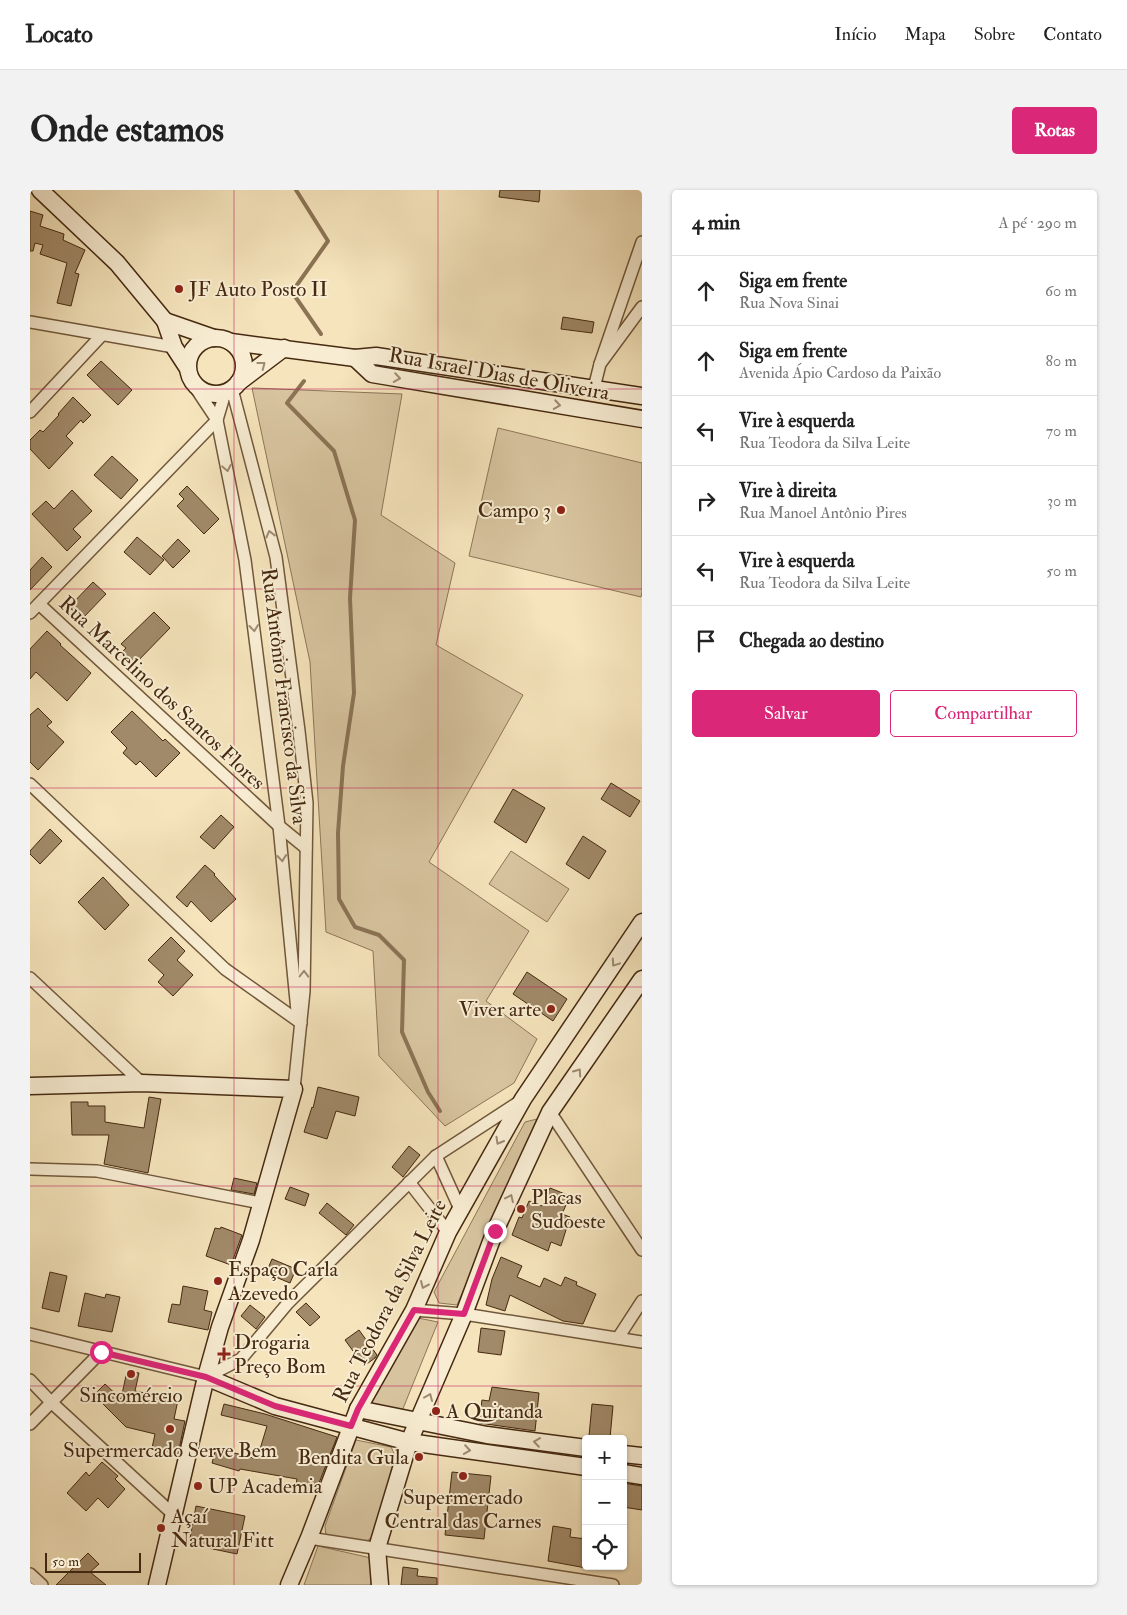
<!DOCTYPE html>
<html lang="pt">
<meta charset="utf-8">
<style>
:root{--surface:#fff;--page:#f2f2f2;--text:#222;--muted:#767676;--line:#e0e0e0;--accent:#db2777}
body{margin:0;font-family:"IM FELL Double Pica",serif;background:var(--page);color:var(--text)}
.controls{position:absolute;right:15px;bottom:15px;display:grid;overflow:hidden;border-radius:5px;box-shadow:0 1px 4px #0004}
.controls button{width:45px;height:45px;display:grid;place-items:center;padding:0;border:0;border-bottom:1px solid var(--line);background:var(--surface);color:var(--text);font:25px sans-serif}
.scale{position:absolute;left:15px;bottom:12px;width:96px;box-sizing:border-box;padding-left:5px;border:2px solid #452910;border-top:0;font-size:14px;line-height:18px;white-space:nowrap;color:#452910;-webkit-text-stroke:4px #f8edd3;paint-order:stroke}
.stop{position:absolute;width:15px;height:15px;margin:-11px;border:4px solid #db2777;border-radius:50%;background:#fff}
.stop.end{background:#db2777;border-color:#fff;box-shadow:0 1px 5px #0008}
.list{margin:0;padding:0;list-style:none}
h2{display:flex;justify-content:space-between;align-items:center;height:65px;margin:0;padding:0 20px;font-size:21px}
h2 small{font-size:16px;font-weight:400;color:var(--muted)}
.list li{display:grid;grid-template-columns:32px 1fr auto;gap:15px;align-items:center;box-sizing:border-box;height:70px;padding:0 20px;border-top:1px solid var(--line)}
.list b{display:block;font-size:19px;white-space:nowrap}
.list p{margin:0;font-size:16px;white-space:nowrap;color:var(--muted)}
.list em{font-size:16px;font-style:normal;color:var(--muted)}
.actions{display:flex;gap:10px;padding:15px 20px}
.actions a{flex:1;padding:11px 0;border:1px solid var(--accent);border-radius:5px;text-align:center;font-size:18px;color:var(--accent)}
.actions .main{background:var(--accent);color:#fff}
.icon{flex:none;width:28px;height:28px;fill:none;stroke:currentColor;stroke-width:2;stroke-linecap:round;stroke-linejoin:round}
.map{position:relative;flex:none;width:612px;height:1395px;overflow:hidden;border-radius:5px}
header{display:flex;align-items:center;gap:30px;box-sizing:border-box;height:70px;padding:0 25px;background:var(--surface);border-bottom:1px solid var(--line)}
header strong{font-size:24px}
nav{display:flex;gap:28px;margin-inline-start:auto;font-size:18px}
.intro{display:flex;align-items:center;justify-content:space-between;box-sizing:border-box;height:120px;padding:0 30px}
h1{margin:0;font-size:35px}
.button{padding:12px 22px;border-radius:5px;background:var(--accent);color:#fff;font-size:18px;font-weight:700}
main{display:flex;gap:30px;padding:0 30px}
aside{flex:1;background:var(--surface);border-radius:5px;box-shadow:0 1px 4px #0004}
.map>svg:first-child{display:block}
.green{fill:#d7c49f;stroke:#8e7658}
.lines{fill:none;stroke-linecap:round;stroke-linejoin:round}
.stream{stroke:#8b7354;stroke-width:4}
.building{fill:#a18a69;stroke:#452910}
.street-casing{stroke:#71583b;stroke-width:14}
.secondary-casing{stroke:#452910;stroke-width:19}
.street{stroke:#f8edd3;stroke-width:11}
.secondary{stroke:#f8edd3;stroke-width:16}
.oneway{stroke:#9e8b72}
.route{stroke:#db2777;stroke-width:6}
.grid{fill:none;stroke:#c2185b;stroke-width:1;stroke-opacity:0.55}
.poi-dot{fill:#8f2418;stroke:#f8edd3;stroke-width:2}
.labels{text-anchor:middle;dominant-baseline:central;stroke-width:4;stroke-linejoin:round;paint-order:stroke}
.poi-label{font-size:21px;fill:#452910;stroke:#f8edd3;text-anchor:start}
.street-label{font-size:21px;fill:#452910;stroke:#f8edd3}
</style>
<header>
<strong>Locato</strong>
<nav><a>Início</a><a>Mapa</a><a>Sobre</a><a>Contato</a></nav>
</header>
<div class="intro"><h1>Onde estamos</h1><a class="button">Rotas</a></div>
<main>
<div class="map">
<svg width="612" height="1395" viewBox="0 0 612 1395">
<rect width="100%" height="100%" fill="#f5e4bc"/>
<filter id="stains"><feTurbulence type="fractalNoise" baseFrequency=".004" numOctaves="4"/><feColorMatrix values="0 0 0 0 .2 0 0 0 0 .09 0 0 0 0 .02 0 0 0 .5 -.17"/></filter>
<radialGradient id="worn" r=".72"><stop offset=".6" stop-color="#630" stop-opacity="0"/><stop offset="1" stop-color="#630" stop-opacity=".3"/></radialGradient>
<g class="green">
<path d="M222 198 372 204 351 325 425 373 406 455 493 505 399 672 499 741 456 811 507 849 484 893 415 936 349 866 343 761 296 742 280 472Z"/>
<path d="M468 238 612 273V402L611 407 439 366Z"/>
<path d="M481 661 539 699 517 732 459 694Z"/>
<path d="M507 929 427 1115 409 1113 404 1102 495 932Z"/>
<path d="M383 1127 408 1132 370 1226 332 1218Z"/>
<path d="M326 1250 361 1257 365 1265 345 1345 335 1352 296 1346 295 1336Z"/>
<path d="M288 1356 341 1368V1395H274Z"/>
</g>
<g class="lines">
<g class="stream">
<path d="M266 0 298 51 262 102 291 144"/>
<path d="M274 191 257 213 304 261 325 330 320 408 324 503 313 576 308 643 309 709 325 737 349 745 374 770 372 842 398 902 410 921"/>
</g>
</g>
<g class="building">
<path d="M470 0H510L509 12 469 7Z"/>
<path d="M0 21 13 25 10 36 34 44 33 50 55 60 45 83 49 84 41 116 27 113 37 73 10 64 13 55 5 53 3 61H0Z"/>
<path d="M533 127 564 132 562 143 531 139Z"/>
<path d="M71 171 102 200 88 215 57 185Z"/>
<path d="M43 207 61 225 53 233 51 230 36 246 43 253 19 279 0 259V250L10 240 13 242 29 225 28 224Z"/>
<path d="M82 266 108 290 91 309 64 285Z"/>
<path d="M157 296 189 329 174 344 147 316 154 309 149 304Z"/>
<path d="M42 300 62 321 43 339 51 347 37 361 2 324 16 311 24 319Z"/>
<path d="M107 347 134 370 120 385 94 362Z"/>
<path d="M148 349 160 361 143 378 132 366Z"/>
<path d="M12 367 22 377 0 400V380Z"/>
<path d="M63 392 76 404 52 429 39 417Z"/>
<path d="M124 422 140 438 102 477 90 464 96 458 91 454Z"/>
<path d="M17 441 31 454 30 455 61 483 37 511 6 482 0 489V459Z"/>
<path d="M8 518 22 532 17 536 34 552 8 580 0 572V525Z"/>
<path d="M102 521 133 551 135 549 150 563 126 587 110 571 106 575 93 563 97 558 81 542Z"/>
<path d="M581 593 610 611 600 627 571 609Z"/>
<path d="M483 599 515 618 496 653 464 632Z"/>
<path d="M191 625 204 637 184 659 170 647Z"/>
<path d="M20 639 32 651 10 674 0 664V661Z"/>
<path d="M553 646 576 661 559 689 536 674Z"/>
<path d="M175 675 185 684 184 685 206 709 181 732 161 711 157 717 146 707Z"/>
<path d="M73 687 99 715 75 740 48 712Z"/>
<path d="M141 747 155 761 147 770 163 785 143 806 128 792 134 785 118 770Z"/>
<path d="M497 782 537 809 523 831 483 804Z"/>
<path d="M288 897 329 907 325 926 306 921 297 949 274 942 282 917 283 918Z"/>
<path d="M119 907 131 909 118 983 74 974 79 945H42L41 912H58V916H75V932L114 938Z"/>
<path d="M379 956 390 965 373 987 362 977Z"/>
<path d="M204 988 227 993 224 1004 201 1000Z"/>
<path d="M260 997 279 1004 275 1016 255 1009Z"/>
<path d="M520 998 540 1006 532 1024 540 1027 531 1056 521 1052 518 1061 482 1045 489 1027 492 1028 499 1011 512 1016Z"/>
<path d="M297 1013 324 1035 316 1045 289 1023Z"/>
<path d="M191 1037 212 1045 201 1075 176 1066 185 1038 190 1039Z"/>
<path d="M471 1067 492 1076 487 1087 510 1097 514 1088 531 1096 535 1087 547 1092 546 1095 566 1104 553 1134 533 1131 480 1105 475 1121 456 1115 462 1089Z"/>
<path d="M242 1069 266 1079 260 1093 236 1083Z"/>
<path d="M20 1082 37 1086 29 1122 12 1118Z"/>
<path d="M153 1096 178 1101 174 1120 182 1122 178 1140 138 1132 142 1114 150 1115Z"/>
<path d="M55 1103 75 1108 76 1104 90 1107 82 1142 48 1136Z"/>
<path d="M276 1113 290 1127 280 1136 266 1122Z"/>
<path d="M220 1115 235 1127 226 1139 211 1126Z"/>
<path d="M451 1138 475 1141 471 1165 448 1162Z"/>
<path d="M329 1140 347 1165 345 1168 334 1176 315 1150Z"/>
<path d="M97 1181 109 1183 105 1201 148 1210 144 1229 155 1231 148 1264 122 1258 125 1244 96 1237 64 1205 75 1194 91 1209Z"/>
<path d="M462 1197 509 1203 505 1241 449 1233 452 1210 459 1211Z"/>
<path d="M194 1214 235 1224 307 1247 289 1293H285L284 1303 265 1300 267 1289 210 1279 209 1281 182 1273 186 1258 227 1269 237 1236 191 1225Z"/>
<path d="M562 1214 583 1216 580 1248 559 1246Z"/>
<path d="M72 1272 88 1286 85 1289 95 1299 78 1318 68 1308 56 1321 37 1303 56 1282 59 1286Z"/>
<path d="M422 1282 461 1286 454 1349 415 1345Z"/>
<path d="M593 1293 612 1296V1320L593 1317Z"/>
<path d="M166 1316 215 1326 207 1364 159 1354Z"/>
<path d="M523 1336 541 1339 540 1347 556 1349V1378L518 1371Z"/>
<path d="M58 1363 69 1374 60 1382 76 1395H26Z"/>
<path d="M373 1377 388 1379 387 1386 407 1388V1395H371Z"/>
</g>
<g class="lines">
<g class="street-casing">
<g id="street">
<path d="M0 132 144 157"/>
<path d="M570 174 612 52"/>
<path d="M163 194 187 230 215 370 249 636 267 821"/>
<path d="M564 198 570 174 612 117"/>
<path d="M202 199 246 367 269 541 277 613 274 801 264 899"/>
<path d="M0 222 71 146"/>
<path d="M9 414 249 636 276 658"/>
<path d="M0 423 187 230 195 203"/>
<path d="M0 594 195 779 271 833"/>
<path d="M0 788 112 893"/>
<path d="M520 922 612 1060"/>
<path d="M406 966 430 1019"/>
<path d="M0 979 67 981 231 1013"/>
<path d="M379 992 418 1042"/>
<path d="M384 1120 434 1124 612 1152"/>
<path d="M0 1144 176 1187 211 1169 258 1113 406 966 492 910"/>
<path d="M588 1148 612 1111"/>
<path d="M0 1190 21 1212 144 1325"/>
<path d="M0 1234 71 1162"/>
<path d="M279 1348 583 1395"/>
<path d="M0 1384 12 1395"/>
</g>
</g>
<g class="secondary-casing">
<g id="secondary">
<path d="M10 0 87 73 135 131 144 157 157 177"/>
<path d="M135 131 184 148"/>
<circle cx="186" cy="176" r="28"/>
<path d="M201 152 325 168 346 166 612 206"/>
<path d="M325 168 342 184 612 229"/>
<path d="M209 192 254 158"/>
<path d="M0 896 112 893 264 899 221 1050 190 1137 176 1187 127 1395"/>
<path d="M176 1187 245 1216 379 1252 556 1277"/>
<path d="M328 1219 457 1245 556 1258"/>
<path d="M593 1264 612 1266"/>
<path d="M593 1283 612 1286"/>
<path d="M259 1395 279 1348 328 1219 384 1120 418 1042 493 909 612 732"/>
<path d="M350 1395 347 1358 379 1252 434 1124 465 1041 520 922 612 789"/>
</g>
</g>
<use href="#street" class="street"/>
<use href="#secondary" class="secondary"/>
</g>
<defs><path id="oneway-chevron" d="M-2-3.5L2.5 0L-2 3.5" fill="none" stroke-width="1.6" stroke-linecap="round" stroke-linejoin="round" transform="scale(1.25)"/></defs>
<g class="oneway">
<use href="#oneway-chevron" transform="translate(232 175) rotate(-37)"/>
<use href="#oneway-chevron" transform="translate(367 188) rotate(9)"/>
<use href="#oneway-chevron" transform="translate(527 215) rotate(9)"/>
<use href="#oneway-chevron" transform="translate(197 278) rotate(79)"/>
<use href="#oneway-chevron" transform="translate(240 344) rotate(-104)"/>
<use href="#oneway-chevron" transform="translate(224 438) rotate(83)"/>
<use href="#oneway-chevron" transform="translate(252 668) rotate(84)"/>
<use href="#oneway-chevron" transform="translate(585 773) rotate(124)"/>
<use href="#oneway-chevron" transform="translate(274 784) rotate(-89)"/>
<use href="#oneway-chevron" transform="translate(548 882) rotate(-55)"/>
<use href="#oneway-chevron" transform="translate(469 951) rotate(120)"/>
<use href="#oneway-chevron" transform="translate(480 1008) rotate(-65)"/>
<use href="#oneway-chevron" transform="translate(394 1095) rotate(114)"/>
<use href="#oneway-chevron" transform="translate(399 1207) rotate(-67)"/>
<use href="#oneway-chevron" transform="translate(507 1252) rotate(-172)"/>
<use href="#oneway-chevron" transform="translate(437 1260) rotate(8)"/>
</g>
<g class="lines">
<path class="route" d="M71 1162 176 1187 245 1216 321 1236 328 1219 384 1120 434 1124 465 1041"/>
</g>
<path class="grid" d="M204 0V1395M408 0V1395M0 199H612M0 399H612M0 598H612M0 797H612M0 996H612M0 1196H612"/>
<g class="poi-dot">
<circle cx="149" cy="99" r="5"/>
<circle cx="531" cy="320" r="5"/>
<circle cx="521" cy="819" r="5"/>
<circle cx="491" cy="1019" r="5"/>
<circle cx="188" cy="1091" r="5"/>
<path d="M191.5 1156.5h5v5h5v5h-5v5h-5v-5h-5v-5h5z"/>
<circle cx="101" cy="1184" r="5"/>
<circle cx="406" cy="1221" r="5"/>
<circle cx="140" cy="1239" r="5"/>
<circle cx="389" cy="1267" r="5"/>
<circle cx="433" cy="1286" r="5"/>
<circle cx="168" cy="1296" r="5"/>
<circle cx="131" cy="1338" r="5"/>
</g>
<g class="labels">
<g class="poi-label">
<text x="159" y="99">JF Auto Posto II</text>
<text x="521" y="320" text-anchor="end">Campo 3</text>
<text x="511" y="819" text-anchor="end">Viver arte</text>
<text x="501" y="1007">Placas<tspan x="501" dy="24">Sudoeste</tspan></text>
<text x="198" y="1079">Espaço Carla<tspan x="198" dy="24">Azevedo</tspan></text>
<text x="204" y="1152">Drogaria<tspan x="204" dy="24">Preço Bom</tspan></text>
<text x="101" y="1205" text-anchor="middle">Sincomércio</text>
<text x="416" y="1221">A Quitanda</text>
<text x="140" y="1260" text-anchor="middle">Supermercado Serve Bem</text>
<text x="379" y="1267" text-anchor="end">Bendita Gula</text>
<text x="178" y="1296">UP Academia</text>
<text x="433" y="1307" text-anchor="middle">Supermercado<tspan x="433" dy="24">Central das Carnes</tspan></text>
<text x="141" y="1326">Açaí<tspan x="141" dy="24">Natural Fitt</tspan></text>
</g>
<g class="street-label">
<text transform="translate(469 184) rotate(10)">Rua Israel Dias de Oliveira</text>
<text transform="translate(132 503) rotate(43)">Rua Marcelino dos Santos Flores</text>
<text transform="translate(254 506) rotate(83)">Rua Antônio Francisco da Silva</text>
<text transform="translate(360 1111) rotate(-63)">Rua Teodora da Silva Leite</text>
</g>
</g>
<rect width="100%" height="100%" filter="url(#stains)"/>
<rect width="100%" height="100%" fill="url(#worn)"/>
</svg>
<div class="controls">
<button>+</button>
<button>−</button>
<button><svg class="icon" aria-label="locate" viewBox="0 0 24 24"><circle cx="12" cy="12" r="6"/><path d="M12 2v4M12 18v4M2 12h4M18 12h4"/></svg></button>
</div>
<div class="scale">50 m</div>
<div class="stop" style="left:71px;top:1162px"></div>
<div class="stop end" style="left:465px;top:1041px"></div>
</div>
<aside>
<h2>4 min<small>A pé · 290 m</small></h2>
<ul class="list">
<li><svg class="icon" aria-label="ahead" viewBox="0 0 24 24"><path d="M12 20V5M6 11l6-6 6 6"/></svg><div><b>Siga em frente</b><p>Rua Nova Sinai</p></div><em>60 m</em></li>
<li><svg class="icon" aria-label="ahead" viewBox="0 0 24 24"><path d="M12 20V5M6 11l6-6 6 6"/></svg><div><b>Siga em frente</b><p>Avenida Ápio Cardoso da Paixão</p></div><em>80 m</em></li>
<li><svg class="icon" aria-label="left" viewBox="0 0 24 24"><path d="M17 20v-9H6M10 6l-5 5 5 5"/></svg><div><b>Vire à esquerda</b><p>Rua Teodora da Silva Leite</p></div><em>70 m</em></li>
<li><svg class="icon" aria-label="right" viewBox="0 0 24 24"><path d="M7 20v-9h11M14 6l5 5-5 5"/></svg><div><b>Vire à direita</b><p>Rua Manoel Antônio Pires</p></div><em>30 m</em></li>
<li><svg class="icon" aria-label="left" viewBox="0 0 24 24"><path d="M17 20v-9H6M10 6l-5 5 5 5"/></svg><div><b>Vire à esquerda</b><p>Rua Teodora da Silva Leite</p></div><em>50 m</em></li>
<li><svg class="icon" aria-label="arrive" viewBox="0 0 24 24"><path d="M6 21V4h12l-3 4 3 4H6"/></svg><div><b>Chegada ao destino</b></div></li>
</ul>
<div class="actions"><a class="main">Salvar</a><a>Compartilhar</a></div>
</aside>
</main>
